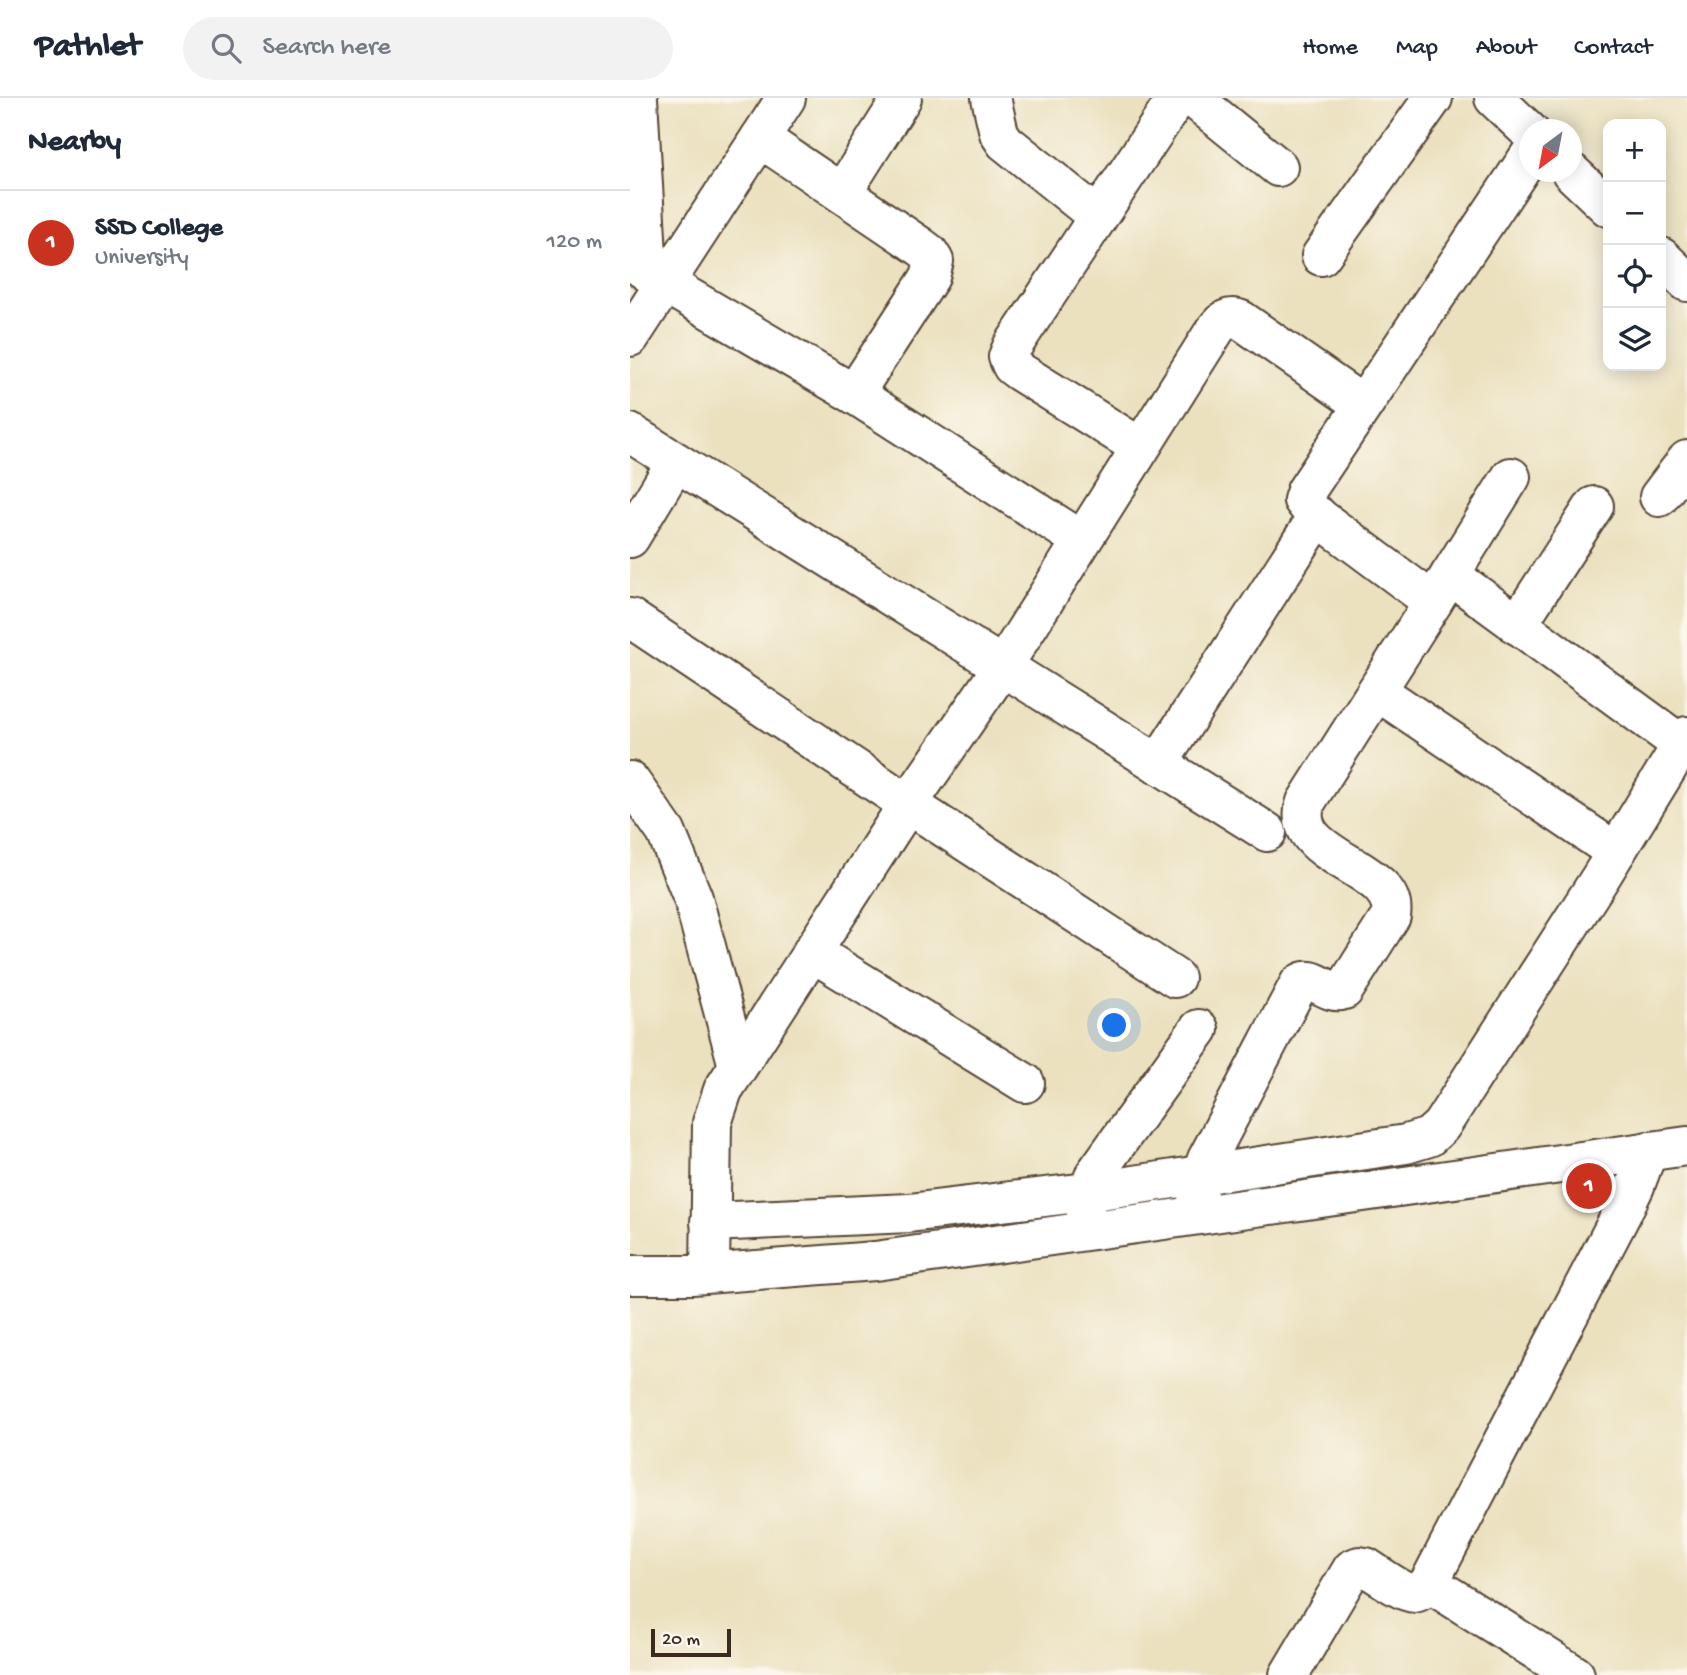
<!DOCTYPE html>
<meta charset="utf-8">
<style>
:root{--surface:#fff;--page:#f2f2f3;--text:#1f2937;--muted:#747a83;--line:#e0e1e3;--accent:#c8321e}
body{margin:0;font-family:"Gochi Hand",sans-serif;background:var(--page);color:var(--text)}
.controls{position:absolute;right:21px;top:21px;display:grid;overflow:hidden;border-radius:14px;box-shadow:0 4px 18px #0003}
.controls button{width:63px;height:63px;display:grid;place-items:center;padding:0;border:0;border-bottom:2px solid var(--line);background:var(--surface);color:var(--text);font:35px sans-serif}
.compass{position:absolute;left:889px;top:21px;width:63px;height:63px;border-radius:50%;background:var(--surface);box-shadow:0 4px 18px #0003;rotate:212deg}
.scale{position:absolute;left:21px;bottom:18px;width:80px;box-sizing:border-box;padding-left:7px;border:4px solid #3b2a1e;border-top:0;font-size:19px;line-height:24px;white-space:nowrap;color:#3b2a1e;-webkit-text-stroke:5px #fbf7ec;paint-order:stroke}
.you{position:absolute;left:485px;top:928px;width:24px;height:24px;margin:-18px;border:5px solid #fff;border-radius:50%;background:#1a73e8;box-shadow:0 0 0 10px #1a73e833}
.badge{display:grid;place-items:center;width:46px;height:46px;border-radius:50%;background:var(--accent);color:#fff;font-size:23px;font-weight:700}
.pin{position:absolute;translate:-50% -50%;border:4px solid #fff;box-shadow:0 2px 7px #0006}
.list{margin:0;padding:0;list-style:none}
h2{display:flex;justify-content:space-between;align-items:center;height:91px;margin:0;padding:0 28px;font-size:30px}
h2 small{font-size:23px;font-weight:400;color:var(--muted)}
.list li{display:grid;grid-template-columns:46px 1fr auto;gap:21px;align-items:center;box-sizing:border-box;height:105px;padding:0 28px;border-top:2px solid var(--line)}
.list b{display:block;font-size:26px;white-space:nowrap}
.list p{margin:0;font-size:23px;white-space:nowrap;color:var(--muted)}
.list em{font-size:23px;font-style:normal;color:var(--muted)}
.icon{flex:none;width:38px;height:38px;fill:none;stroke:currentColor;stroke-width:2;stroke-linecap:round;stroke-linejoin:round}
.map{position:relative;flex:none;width:1057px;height:1577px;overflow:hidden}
header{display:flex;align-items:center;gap:42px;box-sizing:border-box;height:98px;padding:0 35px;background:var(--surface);border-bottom:2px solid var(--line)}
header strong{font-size:33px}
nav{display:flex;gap:38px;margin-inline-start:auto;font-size:24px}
.search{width:490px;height:63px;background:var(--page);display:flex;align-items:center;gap:18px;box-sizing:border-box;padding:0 24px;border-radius:38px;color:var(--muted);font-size:26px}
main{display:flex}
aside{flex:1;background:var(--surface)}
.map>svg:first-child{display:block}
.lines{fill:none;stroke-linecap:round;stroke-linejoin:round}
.minor-casing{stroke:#554536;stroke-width:42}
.minor{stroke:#fff;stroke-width:38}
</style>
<header>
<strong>Pathlet</strong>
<div class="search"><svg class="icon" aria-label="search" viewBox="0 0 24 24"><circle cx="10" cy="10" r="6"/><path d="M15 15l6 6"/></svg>Search here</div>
<nav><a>Home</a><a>Map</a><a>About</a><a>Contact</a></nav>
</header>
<main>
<aside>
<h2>Nearby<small></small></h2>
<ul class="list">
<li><span class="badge">1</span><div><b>SSD College</b><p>University</p></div><em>120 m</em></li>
</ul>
</aside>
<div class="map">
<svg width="1057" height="1577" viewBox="0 0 1057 1577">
<rect width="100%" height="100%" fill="#fbf7ec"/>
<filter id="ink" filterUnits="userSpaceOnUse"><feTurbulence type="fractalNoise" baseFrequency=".0143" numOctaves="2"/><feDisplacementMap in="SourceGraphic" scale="14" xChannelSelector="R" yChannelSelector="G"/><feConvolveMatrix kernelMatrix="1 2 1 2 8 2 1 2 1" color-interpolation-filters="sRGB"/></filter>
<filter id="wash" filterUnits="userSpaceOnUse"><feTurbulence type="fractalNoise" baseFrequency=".00686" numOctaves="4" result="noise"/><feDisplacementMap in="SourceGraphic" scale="28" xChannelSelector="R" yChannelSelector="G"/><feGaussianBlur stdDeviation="1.57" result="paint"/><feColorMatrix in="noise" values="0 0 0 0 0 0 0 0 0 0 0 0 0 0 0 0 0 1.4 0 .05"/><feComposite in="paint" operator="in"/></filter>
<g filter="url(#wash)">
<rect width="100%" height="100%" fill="#ebe1bf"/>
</g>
<g filter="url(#ink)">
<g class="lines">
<g class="minor-casing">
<g id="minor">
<path d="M8 0 18 174"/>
<path d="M361 0 369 35 375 44 467 118"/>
<path d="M563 0 648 69"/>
<path d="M864 0 900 34"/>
<path d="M130 40 291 149 299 155 304 163 300 179 224 296"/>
<path d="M900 57 676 393 673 402 683 415 803 504 820 477 1052 647"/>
<path d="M941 74 978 109"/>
<path d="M212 95 272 0"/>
<path d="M691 158 803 0"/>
<path d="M1031 159 1057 184"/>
<path d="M0 162 34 185 224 296 451 442"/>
<path d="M0 239 156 0"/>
<path d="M0 335 637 734"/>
<path d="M510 349 390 274 382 268 378 259 382 249 547 0"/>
<path d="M1029 399 1057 362"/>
<path d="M0 440 46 364"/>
<path d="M820 477 881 379"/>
<path d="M0 520 278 706 545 880"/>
<path d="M887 527 964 408"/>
<path d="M747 593 986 754"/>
<path d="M528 666 688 418"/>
<path d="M0 683 36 734 63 800 108 968"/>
<path d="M182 854 395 985"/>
<path d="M567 1097 571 1077 577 1061 669 886C683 874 697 899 714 892L761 818C770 767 656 761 676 704L803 504"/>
<path d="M455 1110V1101L465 1076 569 931"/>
<path d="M80 1124 279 1115 457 1094 776 1046 799 1039 811 1028 972 777 1057 638"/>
<path d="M80 1175 82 1025 93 992 278 706 373 568 585 232C593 222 599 217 611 222L733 307"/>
<path d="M0 1177H62L245 1163 1057 1048"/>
<path d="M659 1577 722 1471 729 1468 736 1469C747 1476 773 1495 784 1495 791 1494 795 1489 799 1485"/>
<path d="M945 1577 799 1485 991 1117 1005 1088 1018 1053"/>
</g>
</g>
<use href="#minor" class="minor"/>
</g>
</g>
</svg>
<div class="controls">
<button>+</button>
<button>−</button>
<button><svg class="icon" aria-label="locate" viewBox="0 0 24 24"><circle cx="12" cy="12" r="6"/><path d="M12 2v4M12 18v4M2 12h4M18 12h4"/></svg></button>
<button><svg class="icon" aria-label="layers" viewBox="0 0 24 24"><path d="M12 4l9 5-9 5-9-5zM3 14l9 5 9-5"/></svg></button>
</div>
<svg class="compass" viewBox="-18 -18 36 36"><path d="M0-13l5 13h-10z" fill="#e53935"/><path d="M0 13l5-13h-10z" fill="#747a83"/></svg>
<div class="scale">20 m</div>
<div class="you"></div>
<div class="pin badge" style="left:959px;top:1088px">1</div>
</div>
</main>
